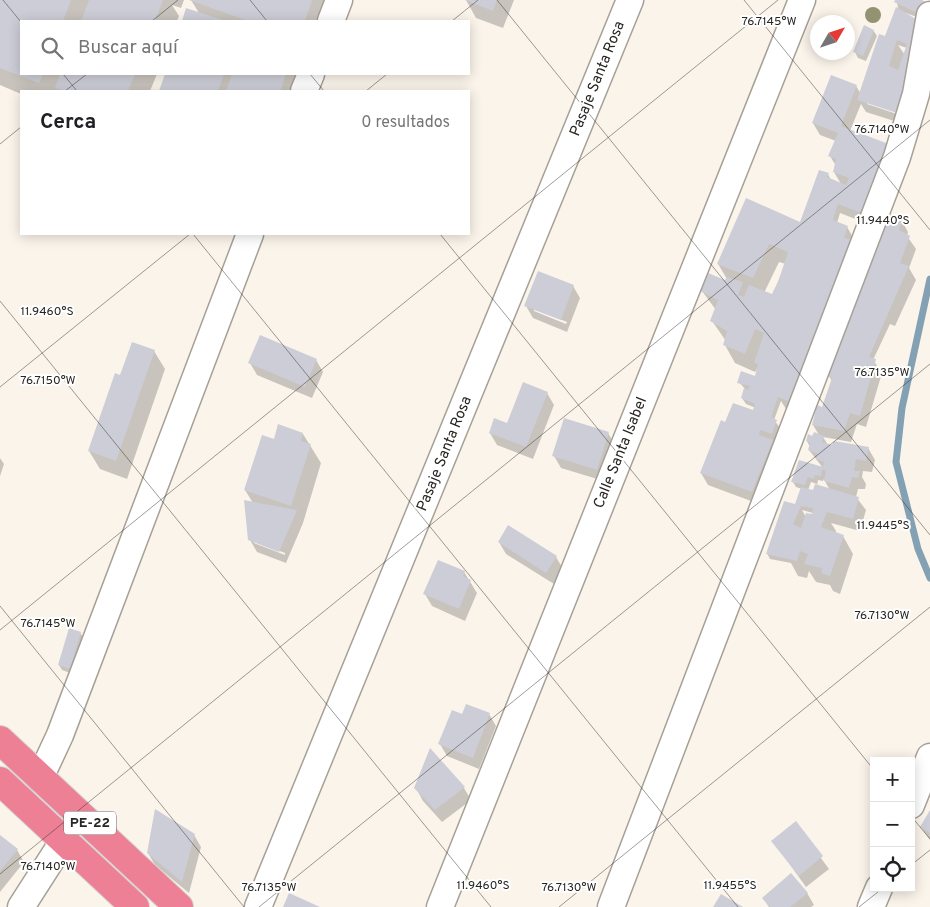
<!DOCTYPE html>
<html lang="es">
<meta charset="utf-8">
<style>
:root{--surface:#fff;--page:#f6f6f6;--text:#202124;--muted:#757577;--line:#e0e0e0}
body{margin:0;font-family:Overpass,sans-serif;background:var(--page);color:var(--text)}
.controls{position:absolute;right:15px;bottom:15px;display:grid;overflow:hidden;border-radius:0px;box-shadow:0 2px 12px #0003}
.controls button{width:45px;height:45px;display:grid;place-items:center;padding:0;border:0;border-bottom:1px solid var(--line);background:var(--surface);color:var(--text);font:25px sans-serif}
.compass{position:absolute;left:810px;top:15px;width:45px;height:45px;border-radius:50%;background:var(--surface);box-shadow:0 2px 12px #0003;rotate:51deg}
.list{margin:0;padding:0;list-style:none}
h2{display:flex;justify-content:space-between;align-items:center;height:65px;margin:0;padding:0 20px;font-size:21px}
h2 small{font-size:16px;font-weight:400;color:var(--muted)}
.icon{flex:none;width:28px;height:28px;fill:none;stroke:currentColor;stroke-width:2;stroke-linecap:round;stroke-linejoin:round}
.map{position:relative;flex:none;width:930px;height:907px;overflow:hidden}
.search{position:absolute;background:var(--surface);box-shadow:0 2px 12px #0003;left:20px;top:20px;width:450px;height:55px;display:flex;align-items:center;gap:12px;box-sizing:border-box;padding:0 18px;border-radius:0px;color:var(--muted);font-size:19px}
.panel{position:absolute;background:var(--surface);box-shadow:0 2px 12px #0003;left:20px;top:90px;width:450px;height:145px;border-radius:0px}
.map>svg:first-child{display:block}
.shadow{fill:#0003;fill-rule:evenodd}
.lines{fill:none;stroke-linecap:round;stroke-linejoin:round}
.stream{stroke:#84a1b3;stroke-width:7}
.building{fill:#cdcdd7;fill-rule:evenodd}
.minor-casing{stroke:#a6a097;stroke-width:29}
.trunk-casing{stroke:#d4d4d3;stroke-width:30}
.minor{stroke:#fff;stroke-width:26}
.trunk{stroke:#ee8096;stroke-width:28}
.tree{fill:#939271}
.ticks{fill:none;stroke:#282623;stroke-width:1;stroke-opacity:0.45}
.labels{text-anchor:middle;dominant-baseline:central;stroke-width:4;stroke-linejoin:round;paint-order:stroke}
.shield{fill:#fff;stroke:#686765;stroke-width:1}
.shield-label{font-size:14px;font-weight:bold;fill:#282623}
.street-label{font-size:15px;fill:#282623;stroke:#fff}
.ticks-label{font-size:12px;text-anchor:middle;fill:#282623;stroke:#fff;stroke-width:4;stroke-linejoin:round;paint-order:stroke}
</style>
<div class="map">
<svg width="930" height="907" viewBox="0 0 930 907">
<rect width="100%" height="100%" fill="#fbf4eb"/>
<g class="shadow">
<path d="M0 0H184L181 8 172 5 179 16 177 21H21V74H157L150 91H21V94L0 85Z"/>
<path d="M191 0H334L326 21H183L187 9 199 13Z"/>
<path d="M466 0H514L503 28 476 18Z"/>
<path d="M896 0H919L925 20 900 11 923 25 907 125 866 112 861 104 850 131 871 225 840 213 837 223 847 227 854 239 800 414 786 409 781 401 774 420 784 433 759 504 708 485 701 473 726 424 757 413 756 408 746 404 742 398 745 389 739 382 756 378 759 366 755 372 735 363 725 345 726 341 712 321 716 310 702 291 726 282 727 279 718 264 800 223 828 174 831 180 841 184 834 172 836 166 830 156 836 141 820 135 813 123 856 86 861 94 898 7ZM898 45 907 48 905 55ZM867 101 906 115V117L867 104ZM779 262 786 264 772 295 764 293Z"/>
<path d="M873 30 877 36 866 61 858 58 855 52Z"/>
<path d="M166 74H302L296 91H160Z"/>
<path d="M901 219 908 232 907 236 916 249 909 268 916 280 895 326 890 324 873 360 882 373 866 427 857 424 851 442 823 437 828 445 868 448 875 460 872 472 863 471 862 477 866 484 865 489H858L856 497 866 510 860 531 831 523 836 531 835 533 843 536 853 554 840 594 833 591 830 585 816 582 809 571 807 578 798 576 791 563 770 559 767 553 798 506 802 489 796 487 793 482 823 468 809 450 810 447 807 441 819 435 813 425 823 408 832 381 829 376ZM824 479 827 485 830 490 817 486 818 480 823 481ZM811 482 817 484 814 491 808 490ZM802 510 813 513V515L806 517Z"/>
<path d="M573 286 580 298 567 332 533 318 526 306ZM534 309 567 322 566 324 534 311Z"/>
<path d="M154 351 165 369 127 479 100 469 89 451 121 377Z"/>
<path d="M316 360 323 372 312 398 257 375 250 363Z"/>
<path d="M547 393 554 405 533 459 497 445 490 433 508 425Z"/>
<path d="M608 433 615 445 604 481 561 468 554 456Z"/>
<path d="M303 434 321 463 303 523 286 563 257 552 250 540 253 503 245 490 275 440ZM254 541 285 553V555L254 543Z"/>
<path d="M0 458 4 464 0 476Z"/>
<path d="M499 542 556 557 563 569 554 584 506 554Z"/>
<path d="M464 572 477 593 465 621 432 606 425 594Z"/>
<path d="M80 633 84 638 73 674 62 670 59 665Z"/>
<path d="M489 714 496 726 479 769 447 756 440 744 463 716Z"/>
<path d="M430 751 464 788 471 800 442 822 423 801 416 788Z"/>
<path d="M930 812V840L921 827Z"/>
<path d="M795 823 829 869 806 887 773 841Z"/>
<path d="M194 835 201 847 189 893 155 865 148 853Z"/>
<path d="M0 836 17 850 24 862 0 892Z"/>
<path d="M807 893 814 905 811 907H769L763 898Z"/>
</g>
<g class="lines">
<path class="stream" d="M930 279 902 408 896 462 918 549 930 578"/>
</g>
<g class="building">
<path d="M0 0H71L63 21H21V74H43L39 83 0 68Z"/>
<path d="M89 0H163L155 21H81Z"/>
<path d="M189 0H312L305 21H248Z"/>
<path d="M465 0H497L493 11Z"/>
<path d="M895 0H922L928 3 922 15 894 2Z"/>
<path d="M896 7 924 24 900 114 857 100 879 34 885 36ZM897 40 907 44 898 70 889 66Z"/>
<path d="M186 8 226 21H182Z"/>
<path d="M864 25 874 30 863 56 853 52Z"/>
<path d="M60 74H135L128 91H64L55 88Z"/>
<path d="M165 74H224L218 91H159Z"/>
<path d="M232 74H286L280 91H226Z"/>
<path d="M831 75 857 85 841 126 894 146 864 214 838 204 833 220 848 226 844 238 853 240 793 403 778 397 771 417 777 420 772 434 760 430 759 435 773 440 752 492 700 473 721 420 725 422 733 403 753 410 755 404 741 398 744 388 748 390 750 386 737 383 741 371 755 376 758 364 754 363 764 333 755 329 745 354 723 345 727 331 710 321 718 300 700 291 708 273 725 280 727 277 743 282 738 295 744 297 749 285 772 294 778 282 788 252 769 244 753 278 717 264 746 198 800 222 819 170 829 173 827 177 846 185 849 178 833 172 836 159 828 156 838 133 812 123Z"/>
<path d="M890 215 902 218 899 230 910 236 900 263 909 266 869 357 876 359 860 416 850 413 844 431 812 425 817 405 822 407 832 378 827 376Z"/>
<path d="M538 271 574 285 561 320 524 306Z"/>
<path d="M260 335 317 359 305 387 248 363Z"/>
<path d="M132 342 155 350 116 461 88 451 115 373 120 375Z"/>
<path d="M523 382 548 392 526 447 489 433 494 418 507 423Z"/>
<path d="M564 418 609 432 597 470 552 456Z"/>
<path d="M278 424 303 433 301 441 311 444 291 506 244 490 262 435 274 439Z"/>
<path d="M814 432 824 436 822 442 832 445 834 441 869 447 866 461 856 459 854 471H860L858 478 852 477 849 488 824 481 826 470H822L821 476 815 475 814 479 808 477 805 485 791 482 799 460 823 467 824 462 816 459 818 454 808 450 810 443 806 441 808 434 812 436Z"/>
<path d="M815 484 859 497 853 519 827 512 821 527 844 535 830 576 821 573 822 568 804 564 808 554 800 551 797 561 766 554 784 501 795 504 801 487 813 490ZM801 506 813 508 812 514 806 513 801 528 793 524Z"/>
<path d="M244 500 297 510 279 552 248 540Z"/>
<path d="M508 525 557 556 546 573 498 542Z"/>
<path d="M438 560 465 571 463 576 471 580 459 609 423 594Z"/>
<path d="M69 628 81 632 70 669 58 665Z"/>
<path d="M466 704 490 713 473 758 438 744 452 710 462 714Z"/>
<path d="M430 748 465 787 435 810 414 788Z"/>
<path d="M155 809 195 834 182 882 147 853Z"/>
<path d="M930 810V833L920 827Z"/>
<path d="M796 821 823 856 799 876 771 841Z"/>
<path d="M0 835 18 849 0 871Z"/>
<path d="M791 873 808 893 790 907H770L762 898Z"/>
<path d="M289 893 320 907H283Z"/>
<path d="M721 894 743 907H713Z"/>
</g>
<g class="lines">
<g class="minor-casing">
<g id="minor">
<path d="M331 21 339 0"/>
<path d="M304 91 311 74"/>
<path d="M40 778 60 735 250 234"/>
<path d="M911 805 930 757"/>
<path d="M21 907 64 840"/>
<path d="M258 907 630 0"/>
<path d="M440 907 802 0"/>
<path d="M611 907 897 157 916 94 930 15"/>
<path d="M871 907 879 888"/>
</g>
</g>
<g class="trunk-casing">
<g id="trunk">
<path d="M0 740 179 907"/>
<path d="M0 781 135 907"/>
</g>
</g>
<use href="#minor" class="minor"/>
<use href="#trunk" class="trunk"/>
</g>
<circle class="tree" cx="873" cy="15" r="8"/>
<path class="ticks" d="M3 0 21 22M250 0 267 21M497 0 930 535M744 0 930 230M152 21 178 0M452 21 478 0M63 74 77 91M310 74 324 91M65 91 87 74M366 91 387 74M0 144 21 127M193 234 738 907M440 234 874 770M0 301 491 907M0 387 190 234M0 606 244 907M0 630 778 0M911 816 930 839M911 865 930 850M0 874 930 120M259 907 930 364M559 907 930 607M859 907 883 888"/>
<g class="labels">
<rect class="shield" x="64" y="811.5" width="52" height="23" rx="4"/>
<g class="shield-label">
<text x="90" y="823">PE-22</text>
</g>
<g class="street-label">
<text transform="translate(598 79) rotate(-68)">Pasaje Santa Rosa</text>
<text transform="translate(621 453) rotate(-68)">Calle Santa Isabel</text>
<text transform="translate(445 454) rotate(-68)">Pasaje Santa Rosa</text>
</g>
</g>
<g class="ticks-label">
<text x="769" y="25">76.7145°W</text>
<text x="882" y="133">76.7140°W</text>
<text x="883" y="224">11.9440°S</text>
<text x="47" y="315">11.9460°S</text>
<text x="882" y="376">76.7135°W</text>
<text x="48" y="384">76.7150°W</text>
<text x="883" y="529">11.9445°S</text>
<text x="882" y="619">76.7130°W</text>
<text x="48" y="627">76.7145°W</text>
<text x="48" y="870">76.7140°W</text>
<text x="483" y="889">11.9460°S</text>
<text x="730" y="889">11.9455°S</text>
<text x="269" y="891">76.7135°W</text>
<text x="569" y="891">76.7130°W</text>
</g>
</svg>
<div class="controls">
<button>+</button>
<button>−</button>
<button><svg class="icon" aria-label="locate" viewBox="0 0 24 24"><circle cx="12" cy="12" r="6"/><path d="M12 2v4M12 18v4M2 12h4M18 12h4"/></svg></button>
</div>
<svg class="compass" viewBox="-18 -18 36 36"><path d="M0-13l5 13h-10z" fill="#e53935"/><path d="M0 13l5-13h-10z" fill="#757577"/></svg>
<div class="search"><svg class="icon" aria-label="search" viewBox="0 0 24 24"><circle cx="10" cy="10" r="6"/><path d="M15 15l6 6"/></svg>Buscar aquí</div>
<section class="panel">
<h2>Cerca<small>0 resultados</small></h2>
<ul class="list">
</ul>
</section>
</div>
